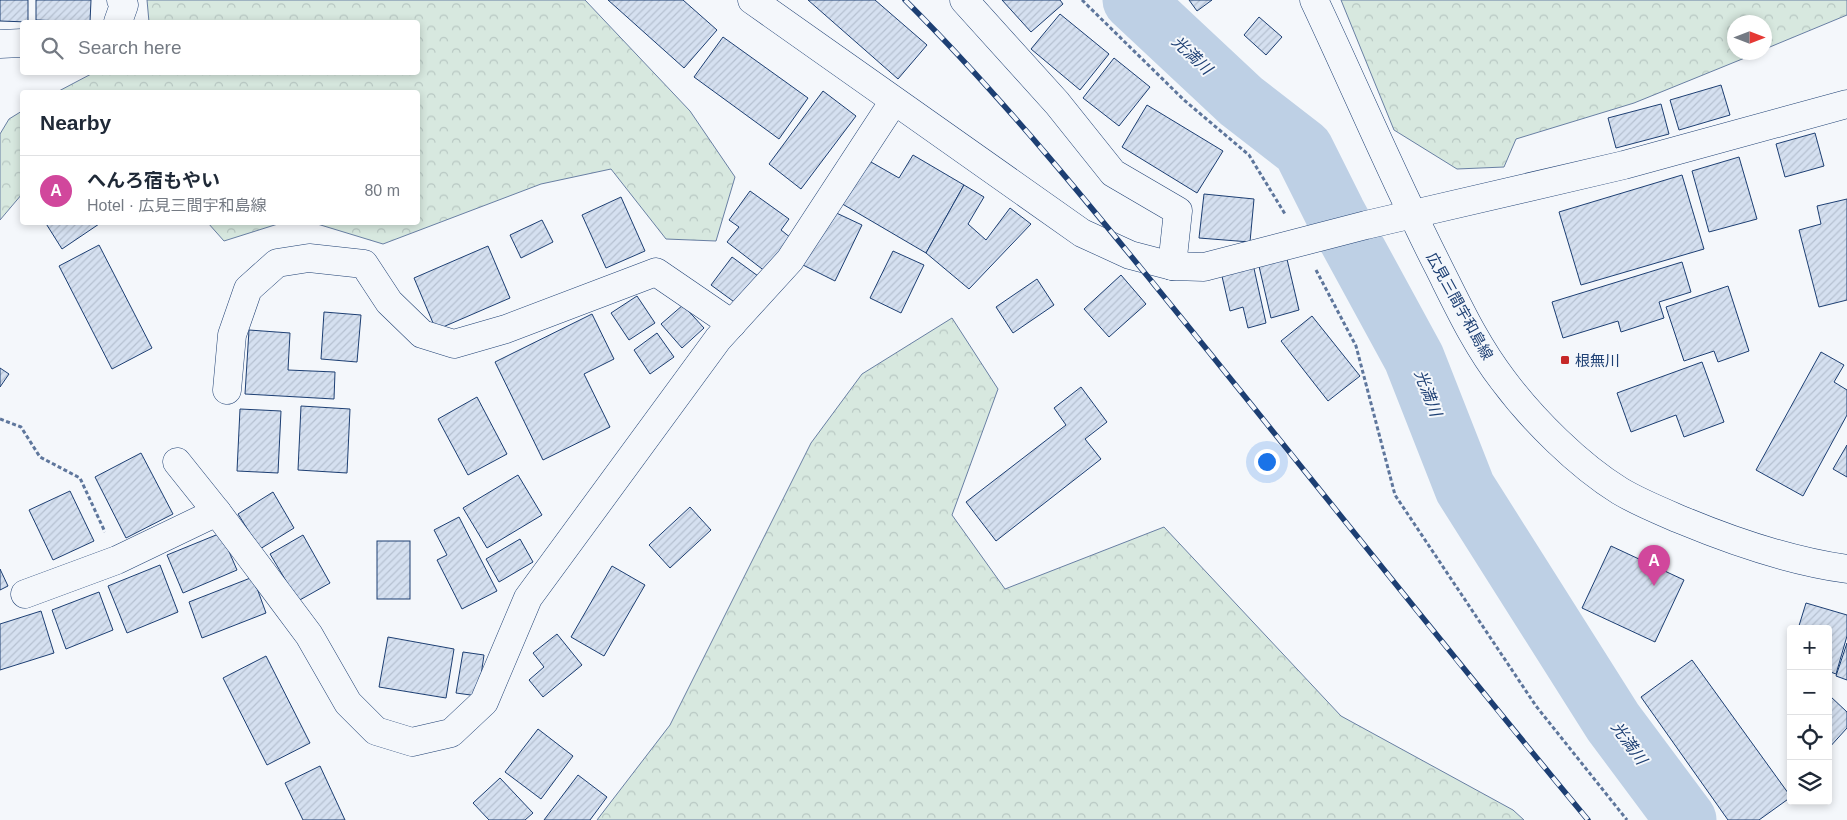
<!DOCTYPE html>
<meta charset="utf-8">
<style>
:root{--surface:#fff;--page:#f6f6f7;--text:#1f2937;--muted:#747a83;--line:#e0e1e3;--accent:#7c3aed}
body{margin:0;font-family:Helvetica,"Noto Sans JP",sans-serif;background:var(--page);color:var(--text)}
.controls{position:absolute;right:15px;bottom:15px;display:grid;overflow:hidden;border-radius:5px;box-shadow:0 2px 8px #0003}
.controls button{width:45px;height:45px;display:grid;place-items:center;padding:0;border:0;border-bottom:1px solid var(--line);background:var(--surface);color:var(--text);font:25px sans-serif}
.compass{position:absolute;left:1727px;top:15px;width:45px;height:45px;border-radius:50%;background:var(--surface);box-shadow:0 2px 8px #0003;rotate:90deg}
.you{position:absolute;left:1266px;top:461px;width:18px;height:18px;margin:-12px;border:4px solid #fff;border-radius:50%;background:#1a73e8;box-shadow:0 0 0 8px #1a73e833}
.badge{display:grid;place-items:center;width:32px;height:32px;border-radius:50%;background:var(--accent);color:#fff;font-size:16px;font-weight:700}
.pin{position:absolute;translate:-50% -41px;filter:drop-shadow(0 1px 2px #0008)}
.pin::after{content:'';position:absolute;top:26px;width:18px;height:15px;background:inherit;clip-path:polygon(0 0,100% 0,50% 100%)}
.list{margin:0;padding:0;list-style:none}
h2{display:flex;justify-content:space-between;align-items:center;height:65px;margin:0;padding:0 20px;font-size:21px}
h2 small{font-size:16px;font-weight:400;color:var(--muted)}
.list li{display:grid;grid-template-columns:32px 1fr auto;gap:15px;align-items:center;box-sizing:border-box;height:70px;padding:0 20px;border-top:1px solid var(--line)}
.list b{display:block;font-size:19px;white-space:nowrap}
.list p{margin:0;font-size:16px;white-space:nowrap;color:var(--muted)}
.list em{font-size:16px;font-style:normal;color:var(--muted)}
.icon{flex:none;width:28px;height:28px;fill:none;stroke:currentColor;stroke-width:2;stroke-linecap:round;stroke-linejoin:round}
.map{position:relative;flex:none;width:1847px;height:820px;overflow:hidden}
.search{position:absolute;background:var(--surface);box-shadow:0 2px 8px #0003;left:20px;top:20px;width:400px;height:55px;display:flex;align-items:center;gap:12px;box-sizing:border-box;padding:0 18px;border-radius:5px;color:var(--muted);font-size:19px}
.panel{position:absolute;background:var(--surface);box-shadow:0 2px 8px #0003;left:20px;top:90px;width:400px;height:135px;border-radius:5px}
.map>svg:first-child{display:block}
.forest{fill:url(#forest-crowns);stroke:#687fa3}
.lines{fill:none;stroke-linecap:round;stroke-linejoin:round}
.river{stroke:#bed0e5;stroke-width:61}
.building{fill:url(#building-hatch);stroke:#1d3f73}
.minor-casing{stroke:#1d3f73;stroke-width:29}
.major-casing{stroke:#1d3f73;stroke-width:29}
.path{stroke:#5e769c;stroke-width:3;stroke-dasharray:4 2.5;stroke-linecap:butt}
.minor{stroke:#f4f7fb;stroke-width:28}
.major{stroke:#f4f7fb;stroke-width:28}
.rail-casing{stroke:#1d3f73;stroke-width:5.5}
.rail{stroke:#f4f7fb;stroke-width:4;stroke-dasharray:11;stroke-linecap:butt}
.poi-dot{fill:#c62828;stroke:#f4f7fb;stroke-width:2}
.labels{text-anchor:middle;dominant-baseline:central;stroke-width:4;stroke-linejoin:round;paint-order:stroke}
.street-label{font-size:15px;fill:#1d3f73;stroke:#f4f7fb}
.poi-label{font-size:15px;fill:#1d3f73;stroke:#f4f7fb;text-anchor:start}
.water-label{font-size:16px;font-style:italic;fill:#1d3f73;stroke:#f4f7fb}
</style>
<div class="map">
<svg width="1847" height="820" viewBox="0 0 1847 820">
<defs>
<pattern id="forest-crowns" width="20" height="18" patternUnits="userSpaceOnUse" patternTransform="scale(1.25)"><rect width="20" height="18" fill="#d7e8df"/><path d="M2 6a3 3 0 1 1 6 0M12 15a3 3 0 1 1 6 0" fill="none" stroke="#b8c8c3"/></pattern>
<pattern id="building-hatch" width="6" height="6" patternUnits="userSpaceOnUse" patternTransform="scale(1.25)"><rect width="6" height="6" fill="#d5e0f0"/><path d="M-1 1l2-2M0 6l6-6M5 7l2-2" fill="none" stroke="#b6c1d1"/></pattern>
</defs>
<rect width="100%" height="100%" fill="#f4f7fb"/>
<g class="forest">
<path d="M147 0H585L690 111 735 177 716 241 666 239 611 169 541 184 383 244 314 223 418 222V92H57L93 73 418 72V22H149Z"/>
<path d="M1341 0H1847V15L1765 49 1764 22H1734V52L1757 53 1634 103 1516 139 1504 167 1457 169 1394 130Z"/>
<path d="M22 111V194L0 220V134L9 119Z"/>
<path d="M208 223H281L224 241Z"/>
<path d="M952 318 998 389 952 515 1005 589 1164 527 1341 716 1513 810 1524 820H597L670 725 811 443 862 374Z"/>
</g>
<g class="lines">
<path class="river" d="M1133 0 1241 101 1303 149 1335 213 1414 358 1465 488 1613 722 1686 820"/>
</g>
<g class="building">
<path d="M0 0H28V22L0 21Z"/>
<path d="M36 0H91L90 22 36 20Z"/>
<path d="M608 0H683L717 30 684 68Z"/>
<path d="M808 0H875L927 45 898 79Z"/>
<path d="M1002 0H1060L1063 4 1031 32Z"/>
<path d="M1189 0H1212L1197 11Z"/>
<path d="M1060 14 1109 54 1080 90 1031 49Z"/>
<path d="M1259 17 1282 37 1266 55 1244 35Z"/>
<path d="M723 37 808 98 779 139 694 77Z"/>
<path d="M1114 58 1150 87 1119 126 1083 98Z"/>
<path d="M1721 85 1730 115 1679 130 1670 100Z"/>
<path d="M823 91 856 116 801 189 769 164Z"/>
<path d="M1661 104 1669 134 1616 148 1608 118Z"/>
<path d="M1147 105 1223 151 1197 193 1122 147Z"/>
<path d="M1815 133 1824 166 1785 177 1776 144Z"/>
<path d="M913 155 964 185 926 253 839 202 864 158 899 178Z"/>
<path d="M1739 157 1757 219 1709 232 1692 171Z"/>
<path d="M1682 175 1704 249 1581 285 1559 212Z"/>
<path d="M964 185 984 197 968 224 986 240 1010 208 1031 224 969 289 926 253Z"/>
<path d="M750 191 789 219 781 230 791 238 766 272 727 242 739 227 729 220Z"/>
<path d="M1204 194 1254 199 1250 242 1199 238Z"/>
<path d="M621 197 645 251 606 268 582 215Z"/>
<path d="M1847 199V300L1819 307 1799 230 1821 224 1817 206Z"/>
<path d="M830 210 862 225 835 281 803 265Z"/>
<path d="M542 220 553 242 521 258 510 235Z"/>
<path d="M45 222H102L62 249Z"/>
<path d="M99 245 152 348 112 369 59 266Z"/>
<path d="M488 246 510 298 436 330 414 278Z"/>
<path d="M893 251 924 265 901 313 870 298Z"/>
<path d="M1286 255 1299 310 1271 318 1258 262Z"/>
<path d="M732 257 758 276 737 304 711 285Z"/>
<path d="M1682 262 1691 292 1659 302 1664 318 1621 332 1618 321 1563 338 1552 302Z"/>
<path d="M1253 264 1266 323 1248 328 1243 307 1230 311 1221 272Z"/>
<path d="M1121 275 1146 304 1109 337 1084 309Z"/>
<path d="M1037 279 1054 305 1013 333 996 307Z"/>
<path d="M1728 286 1749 351 1718 362 1714 351 1684 361 1666 307Z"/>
<path d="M637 296 655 323 629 340 611 313Z"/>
<path d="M683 305 704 328 682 348 661 324Z"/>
<path d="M324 312 361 315 357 362 321 359Z"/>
<path d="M592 314 614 359 584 374 610 427 543 460 495 362Z"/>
<path d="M1312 316 1360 376 1328 401 1281 341Z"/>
<path d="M249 330 290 333 288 370 335 372 334 399 245 394Z"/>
<path d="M657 333 674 357 650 374 634 350Z"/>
<path d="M1821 352 1844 365 1834 382 1847 390V415L1803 496 1756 470Z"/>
<path d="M1702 362 1724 422 1684 437 1676 415 1631 432 1617 393Z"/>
<path d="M0 368 9 374 0 387Z"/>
<path d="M1081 387 1107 422 1085 439 1101 459 996 541 966 502 1066 425 1054 408Z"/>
<path d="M477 397 507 454 468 475 438 419Z"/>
<path d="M301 406 350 409 347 473 298 470Z"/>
<path d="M240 409 281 411 278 473 237 471Z"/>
<path d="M1847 445V477L1833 469Z"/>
<path d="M141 453 173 514 126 538 95 477Z"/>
<path d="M518 475 542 515 487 548 463 508Z"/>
<path d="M70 491 94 541 53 560 29 510Z"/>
<path d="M273 492 294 528 260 549 238 514Z"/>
<path d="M690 507 711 530 670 568 649 545Z"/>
<path d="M459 517 497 591 462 609 437 560 447 555 434 530Z"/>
<path d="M221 533 237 570 183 593 167 555Z"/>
<path d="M303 535 330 583 298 601 270 554Z"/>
<path d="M520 539 533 562 499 582 486 559Z"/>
<rect x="377" y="541" width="33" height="58"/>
<path d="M1611 546 1684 580 1655 642 1582 608Z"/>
<path d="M160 565 178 612 127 633 108 586Z"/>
<path d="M612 566 645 585 604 656 571 637Z"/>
<path d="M0 569 8 586 0 590Z"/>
<path d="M253 577 266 613 202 638 189 602Z"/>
<path d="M99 592 113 630 66 649 52 610Z"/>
<path d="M1806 603 1847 615V636L1836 674 1828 671V629H1798Z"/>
<path d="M41 611 54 653 0 670V624Z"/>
<path d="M557 634 582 665 543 697 529 680 544 667 533 653Z"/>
<path d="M388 637 454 649 446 698 379 687Z"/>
<path d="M1847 643V680L1836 676Z"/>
<path d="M463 652 484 655 478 696 456 693Z"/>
<path d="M266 656 310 743 267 765 223 678Z"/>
<path d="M1692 660 1791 797 1759 820H1728L1641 697Z"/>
<path d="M1830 696 1847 712V728L1828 749V698Z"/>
<path d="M538 729 573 756 541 799 505 772Z"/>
<path d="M320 766 345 820H303L285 783Z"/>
<path d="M578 775 607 797 590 820H544Z"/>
<path d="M500 778 533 813 525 820H489L473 803Z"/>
</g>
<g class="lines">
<g class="minor-casing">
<g id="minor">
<path d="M752 0 1082 233 1130 255 1172 266 1204 267 1366 225 1624 165 1847 104"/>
<path d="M964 0 1057 103 1113 173 1178 211 1172 266"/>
<path d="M118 22 124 5 121 0"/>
<path d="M0 44 22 43"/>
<path d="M227 390 232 335 248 289 277 263 309 258 364 264 389 302 422 334 454 344 506 329 656 272 732 324"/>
<path d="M177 462 217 512 309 635 348 703 376 731 412 742 451 733 484 702 528 598 718 339 790 260 894 101"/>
<path d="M25 594 117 560 217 512"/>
</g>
</g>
<g class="major-casing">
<path id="major" d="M1314 0C1356 89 1394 180 1439 268 1458 306 1476 345 1503 380 1532 419 1578 465 1620 491 1640 503 1663 512 1684 521 1737 543 1790 561 1847 569"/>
</g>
<g class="path">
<path d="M1082 0 1184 100 1249 155 1285 214"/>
<path d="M1316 270 1356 346 1395 495 1536 706 1627 820"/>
<path d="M0 419 21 427 40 457 80 478 105 532"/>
</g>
<use href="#minor" class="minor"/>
<use href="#major" class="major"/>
<g class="rail-casing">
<path id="rail" d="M905 0C1016 111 1114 235 1213 357 1338 512 1461 667 1588 820"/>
</g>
<use href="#rail" class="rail"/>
</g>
<rect class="poi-dot" x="1560" y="355" width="10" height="10" rx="2.5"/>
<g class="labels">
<g class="street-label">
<text transform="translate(1460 306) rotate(61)">広見三間宇和島線</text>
</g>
<g class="poi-label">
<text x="1575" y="360">根無川</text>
</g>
<g class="water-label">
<text transform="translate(1192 55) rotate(43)">光満川</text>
<text transform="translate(1428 393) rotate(69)">光満川</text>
<text transform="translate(1629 743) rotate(54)">光満川</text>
</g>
</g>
</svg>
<div class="controls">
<button>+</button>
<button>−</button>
<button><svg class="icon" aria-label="locate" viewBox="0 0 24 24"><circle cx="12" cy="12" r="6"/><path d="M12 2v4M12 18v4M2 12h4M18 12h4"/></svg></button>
<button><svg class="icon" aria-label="layers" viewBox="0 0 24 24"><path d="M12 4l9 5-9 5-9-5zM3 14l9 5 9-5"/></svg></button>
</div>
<svg class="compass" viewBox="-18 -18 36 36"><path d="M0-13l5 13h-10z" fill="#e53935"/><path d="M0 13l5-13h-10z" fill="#747a83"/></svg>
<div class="you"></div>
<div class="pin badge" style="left:1654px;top:586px;background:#d1479c">A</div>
<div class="search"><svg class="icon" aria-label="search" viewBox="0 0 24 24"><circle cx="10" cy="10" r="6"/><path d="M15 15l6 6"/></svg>Search here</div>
<section class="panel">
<h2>Nearby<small></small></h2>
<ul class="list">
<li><span class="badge" style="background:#d1479c">A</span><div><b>へんろ宿もやい</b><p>Hotel · 広見三間宇和島線</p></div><em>80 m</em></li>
</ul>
</section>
</div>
